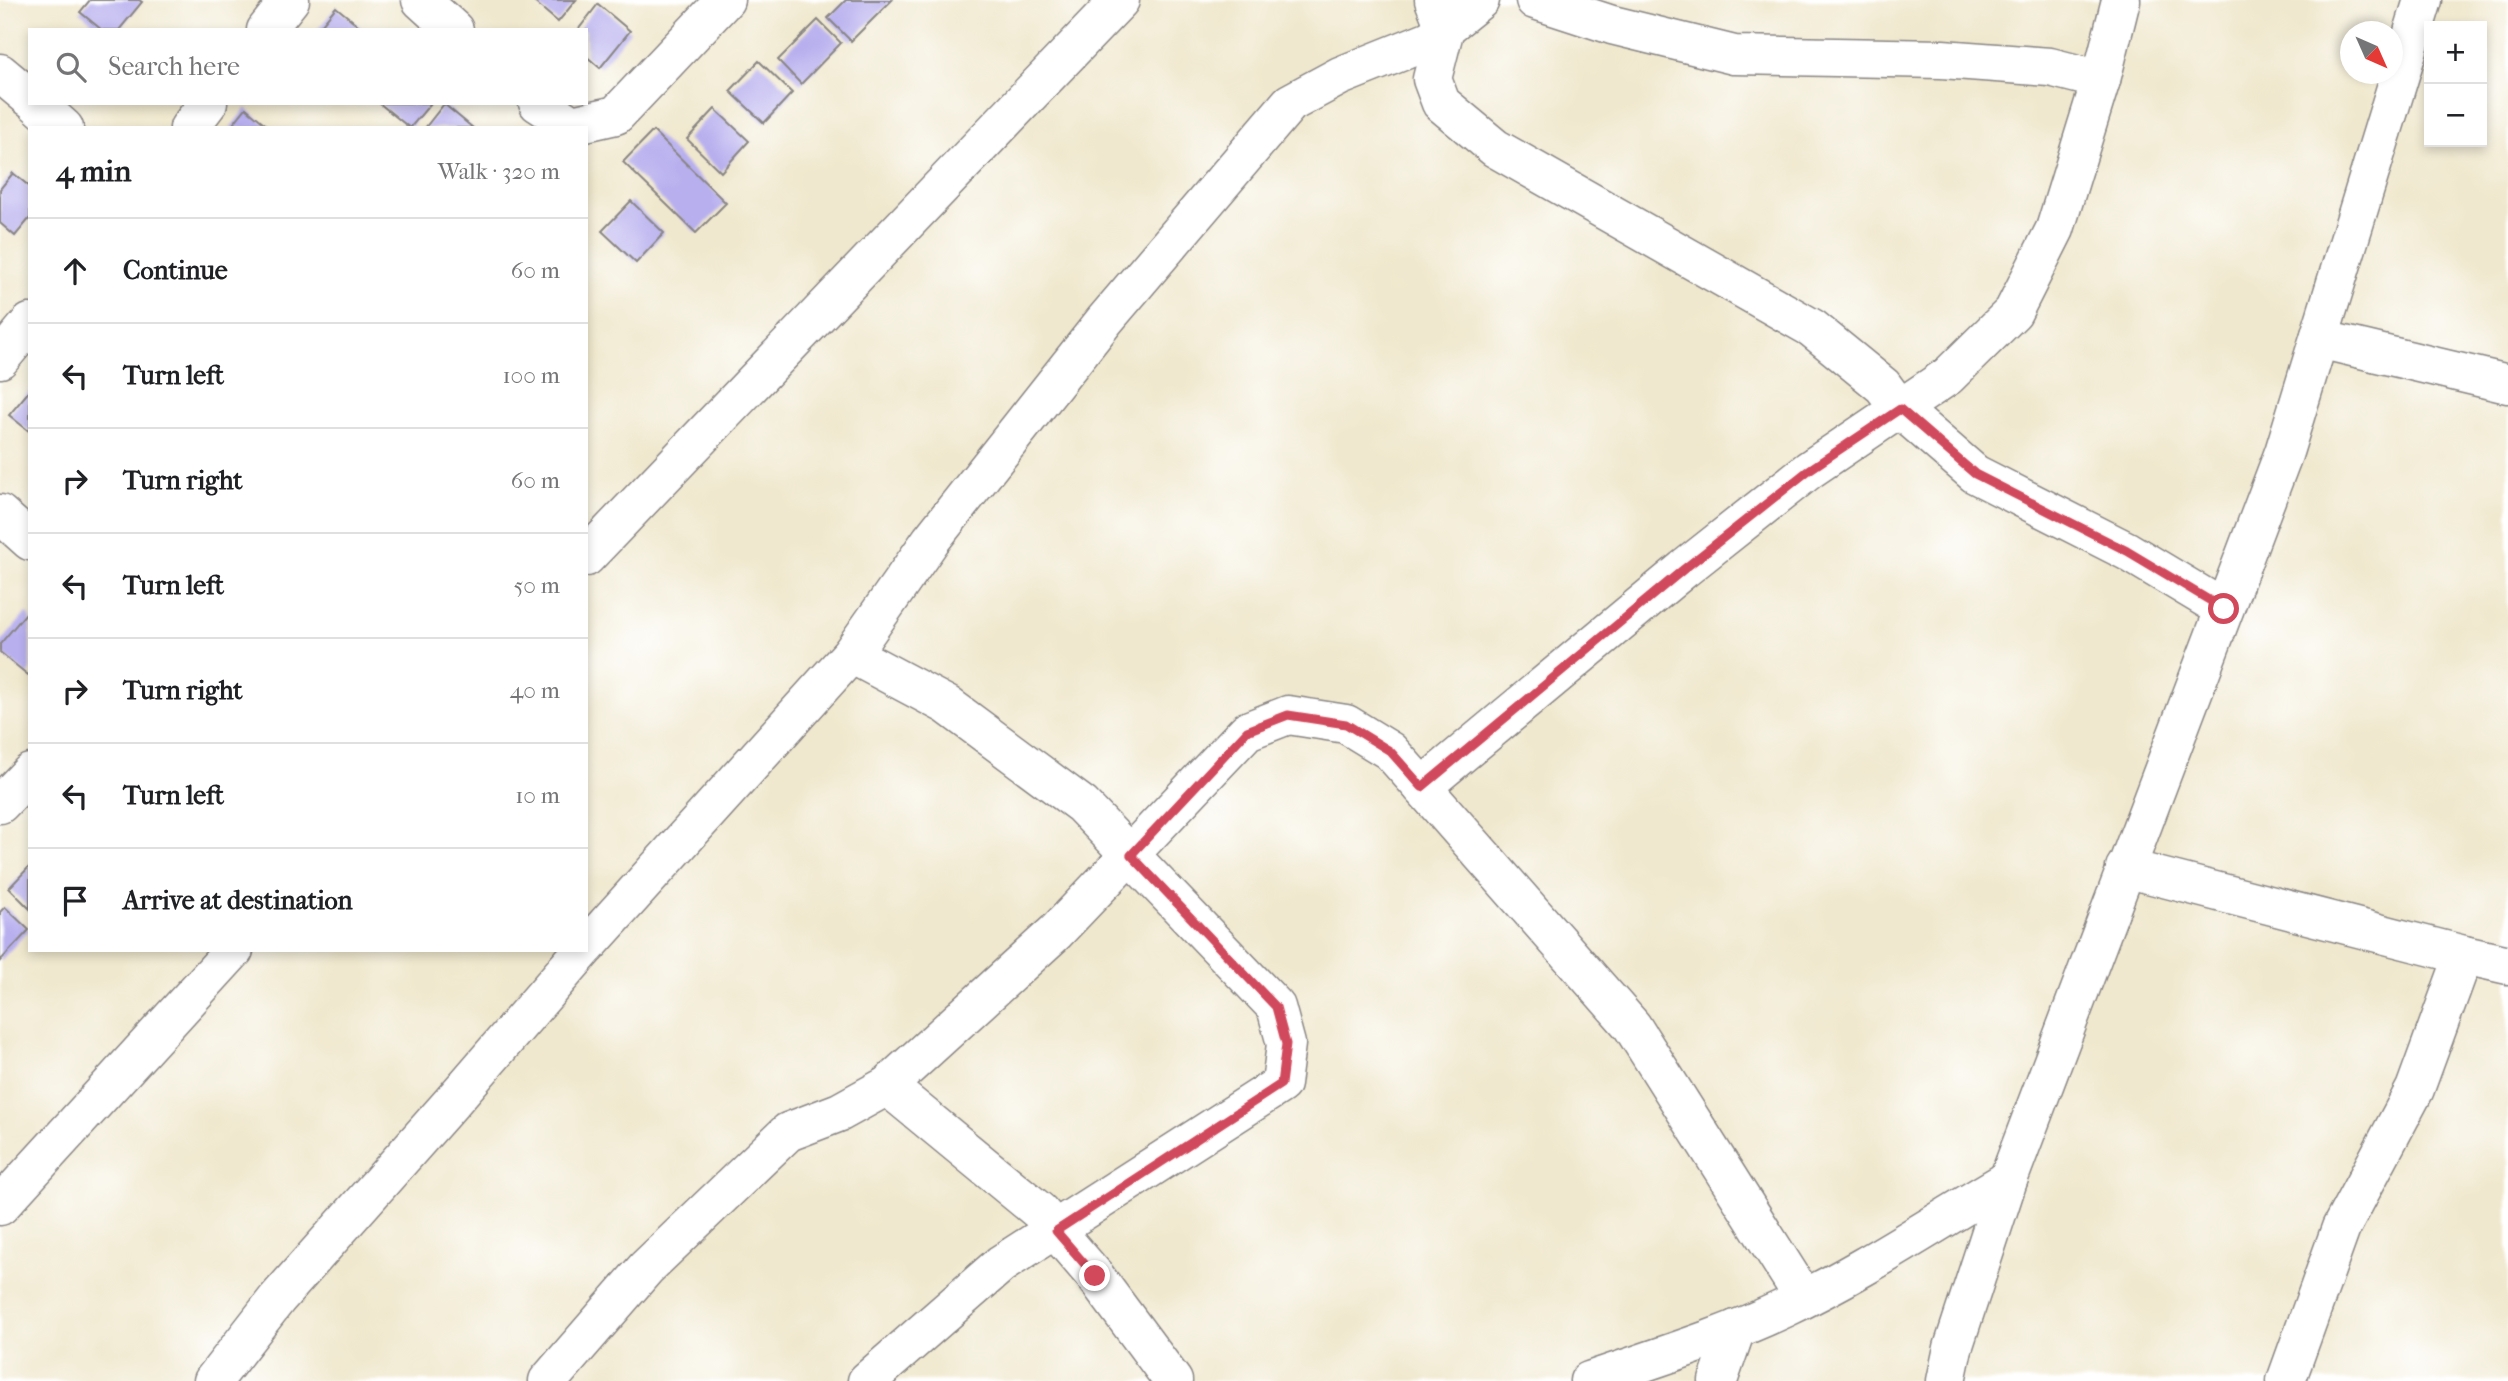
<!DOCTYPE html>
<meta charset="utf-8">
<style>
:root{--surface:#fff;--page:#f6f6f6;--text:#202124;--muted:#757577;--line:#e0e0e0}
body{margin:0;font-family:"IM FELL French Canon",serif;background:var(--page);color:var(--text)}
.controls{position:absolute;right:21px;top:21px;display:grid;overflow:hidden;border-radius:0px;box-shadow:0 4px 10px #0003}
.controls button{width:63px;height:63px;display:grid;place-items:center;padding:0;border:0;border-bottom:2px solid var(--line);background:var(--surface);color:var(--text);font:35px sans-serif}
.compass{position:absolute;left:2340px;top:21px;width:63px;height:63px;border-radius:50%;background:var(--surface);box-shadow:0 4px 10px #0003;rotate:135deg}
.stop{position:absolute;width:21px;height:21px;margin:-16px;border:5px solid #d1495b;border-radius:50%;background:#fff}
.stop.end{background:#d1495b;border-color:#fff;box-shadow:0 2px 7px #0008}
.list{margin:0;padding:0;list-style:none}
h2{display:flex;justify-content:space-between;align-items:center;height:91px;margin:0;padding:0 28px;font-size:30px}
h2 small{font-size:23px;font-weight:400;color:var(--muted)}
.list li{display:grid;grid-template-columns:46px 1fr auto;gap:21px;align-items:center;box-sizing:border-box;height:105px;padding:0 28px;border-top:2px solid var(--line)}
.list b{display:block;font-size:26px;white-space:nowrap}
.list em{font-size:23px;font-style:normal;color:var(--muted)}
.icon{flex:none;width:38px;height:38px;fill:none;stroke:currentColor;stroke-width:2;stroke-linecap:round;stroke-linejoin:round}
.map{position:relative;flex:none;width:2508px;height:1381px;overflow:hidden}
.search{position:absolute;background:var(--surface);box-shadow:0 4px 10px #0003;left:28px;top:28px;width:560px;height:77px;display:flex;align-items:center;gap:18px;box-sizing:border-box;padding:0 24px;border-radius:0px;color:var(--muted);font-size:26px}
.panel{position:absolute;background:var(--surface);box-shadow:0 4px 10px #0003;left:28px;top:126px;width:560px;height:826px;border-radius:0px}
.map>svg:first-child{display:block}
.building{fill:#b7afee}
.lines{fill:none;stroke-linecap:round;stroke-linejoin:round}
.minor-casing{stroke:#898584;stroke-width:41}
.minor{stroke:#fff;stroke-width:38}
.route{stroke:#d1495b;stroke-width:9}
</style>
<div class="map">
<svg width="2508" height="1381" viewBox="0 0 2508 1381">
<rect width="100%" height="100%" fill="#fff"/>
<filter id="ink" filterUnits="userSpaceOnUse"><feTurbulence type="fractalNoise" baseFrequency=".0143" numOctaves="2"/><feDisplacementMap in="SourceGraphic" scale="14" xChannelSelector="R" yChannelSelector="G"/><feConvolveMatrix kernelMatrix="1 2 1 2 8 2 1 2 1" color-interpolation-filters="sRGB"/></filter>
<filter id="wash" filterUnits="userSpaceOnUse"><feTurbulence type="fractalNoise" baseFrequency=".00686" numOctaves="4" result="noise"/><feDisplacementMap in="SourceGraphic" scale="28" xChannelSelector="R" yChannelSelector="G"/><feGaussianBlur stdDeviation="1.57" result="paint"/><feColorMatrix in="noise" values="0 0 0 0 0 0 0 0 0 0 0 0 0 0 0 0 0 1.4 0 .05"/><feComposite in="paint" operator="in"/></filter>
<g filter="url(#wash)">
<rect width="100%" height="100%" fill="#f0e8ce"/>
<g id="blocks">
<g class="building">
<path d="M90 0H139L142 2 119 30H102L80 12Z"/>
<path d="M532 0H576L558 22Z"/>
<path d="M846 0H892L851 41 828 18Z"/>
<path d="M598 4 630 31 600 68 586 56V30H578Z"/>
<path d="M336 7 364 30H317Z"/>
<path d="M818 20 841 43 801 84 778 60Z"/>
<path d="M759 61 792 93 764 123 730 91Z"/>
<path d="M379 103H431L410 128Z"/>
<path d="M444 104 473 128H425Z"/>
<path d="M246 108 270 128H230Z"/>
<path d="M715 109 749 141 721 172 687 139Z"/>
<path d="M653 131 726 203 696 233 623 162Z"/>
<path d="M13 173 30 187V218L15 236 0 223V189Z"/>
<path d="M631 201 664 233 636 263 602 231Z"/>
<path d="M30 390V432L9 415Z"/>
<path d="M26 613 30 616V673L28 675 0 652V644Z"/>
<path d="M30 866V909L9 888Z"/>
<path d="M5 907 29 930 0 961V912Z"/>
</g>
</g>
</g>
<g filter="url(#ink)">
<use href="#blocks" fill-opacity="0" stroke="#898584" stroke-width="2"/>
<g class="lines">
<g class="minor-casing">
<g id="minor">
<path d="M421 0 454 30"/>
<path d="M1434 0 1445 28 1432 79 1441 103 1495 148 1812 328 1883 386 1900 409 1975 474 2127 551 2224 609"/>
<path d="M1535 0 1612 25 1734 55 1942 59 2050 67 2101 80"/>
<path d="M266 30 290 0"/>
<path d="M0 73 30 98"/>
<path d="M36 103 64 128"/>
<path d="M538 103 572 125 616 115 725 0"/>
<path d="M189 128 208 103"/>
<path d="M2319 339 2508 384"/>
<path d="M0 359 30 323"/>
<path d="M0 514 30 541"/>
<path d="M586 557 1120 0"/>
<path d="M851 654 947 705 1082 805 1276 1007 1286 1044 1281 1084 1001 1264 867 1381"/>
<path d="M1422 787 1684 569 1809 470 1948 376 2013 312 2055 229 2101 80 2121 0"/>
<path d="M0 804 30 773"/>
<path d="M2125 868 2464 955 2508 965"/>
<path d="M586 947 851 654 931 540 1105 320 1290 103 1340 76 1430 40 1480 0"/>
<path d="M887 1086 1039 1211 1095 1276 1173 1381"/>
<path d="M0 1206 234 950"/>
<path d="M213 1381 277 1299 451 1103 583 950"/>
<path d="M548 1381 646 1268 788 1132 840 1112 887 1086 1056 932 1247 731 1288 715 1346 724 1390 751 1422 787 1632 1026 1804 1298"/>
<path d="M1589 1381C1655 1358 1722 1338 1785 1308 1862 1272 1934 1223 2008 1180"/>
<path d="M1718 1381 1736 1329"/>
<path d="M1946 1381 1953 1348 2008 1180 2284 452 2423 0"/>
<path d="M2286 1381 2341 1228 2415 1089 2464 955"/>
</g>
</g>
<use href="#minor" class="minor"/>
</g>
</g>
<g class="lines" filter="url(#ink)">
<path class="route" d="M1095 1276 1056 1231 1281 1084 1286 1044 1276 1007 1131 855 1247 731 1288 715 1346 724 1390 751 1422 787 1684 569 1809 470 1900 409 1975 474 2127 551 2224 609"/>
</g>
</svg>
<div class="controls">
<button>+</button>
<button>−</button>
</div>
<svg class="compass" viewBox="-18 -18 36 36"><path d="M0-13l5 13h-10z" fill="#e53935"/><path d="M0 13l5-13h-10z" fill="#757577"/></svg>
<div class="stop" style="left:2224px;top:609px"></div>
<div class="stop end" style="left:1095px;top:1276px"></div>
<div class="search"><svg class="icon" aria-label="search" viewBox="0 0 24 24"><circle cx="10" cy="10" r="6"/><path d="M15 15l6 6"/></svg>Search here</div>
<section class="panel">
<h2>4 min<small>Walk · 320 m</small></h2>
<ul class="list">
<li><svg class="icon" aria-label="ahead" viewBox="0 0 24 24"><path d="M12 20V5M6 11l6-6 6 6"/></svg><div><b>Continue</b></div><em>60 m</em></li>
<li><svg class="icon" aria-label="left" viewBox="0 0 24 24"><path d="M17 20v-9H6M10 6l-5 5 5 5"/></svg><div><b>Turn left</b></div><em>100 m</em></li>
<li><svg class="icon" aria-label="right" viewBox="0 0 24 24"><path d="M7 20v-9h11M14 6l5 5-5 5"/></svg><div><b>Turn right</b></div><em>60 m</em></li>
<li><svg class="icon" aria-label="left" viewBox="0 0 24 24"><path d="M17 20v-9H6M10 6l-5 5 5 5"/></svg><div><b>Turn left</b></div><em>50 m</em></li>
<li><svg class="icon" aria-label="right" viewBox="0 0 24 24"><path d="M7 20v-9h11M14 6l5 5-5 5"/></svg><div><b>Turn right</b></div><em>40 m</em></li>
<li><svg class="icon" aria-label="left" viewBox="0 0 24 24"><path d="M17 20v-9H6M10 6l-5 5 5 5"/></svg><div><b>Turn left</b></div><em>10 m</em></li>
<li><svg class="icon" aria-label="arrive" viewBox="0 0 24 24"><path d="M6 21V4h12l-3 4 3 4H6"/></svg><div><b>Arrive at destination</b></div></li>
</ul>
</section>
</div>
